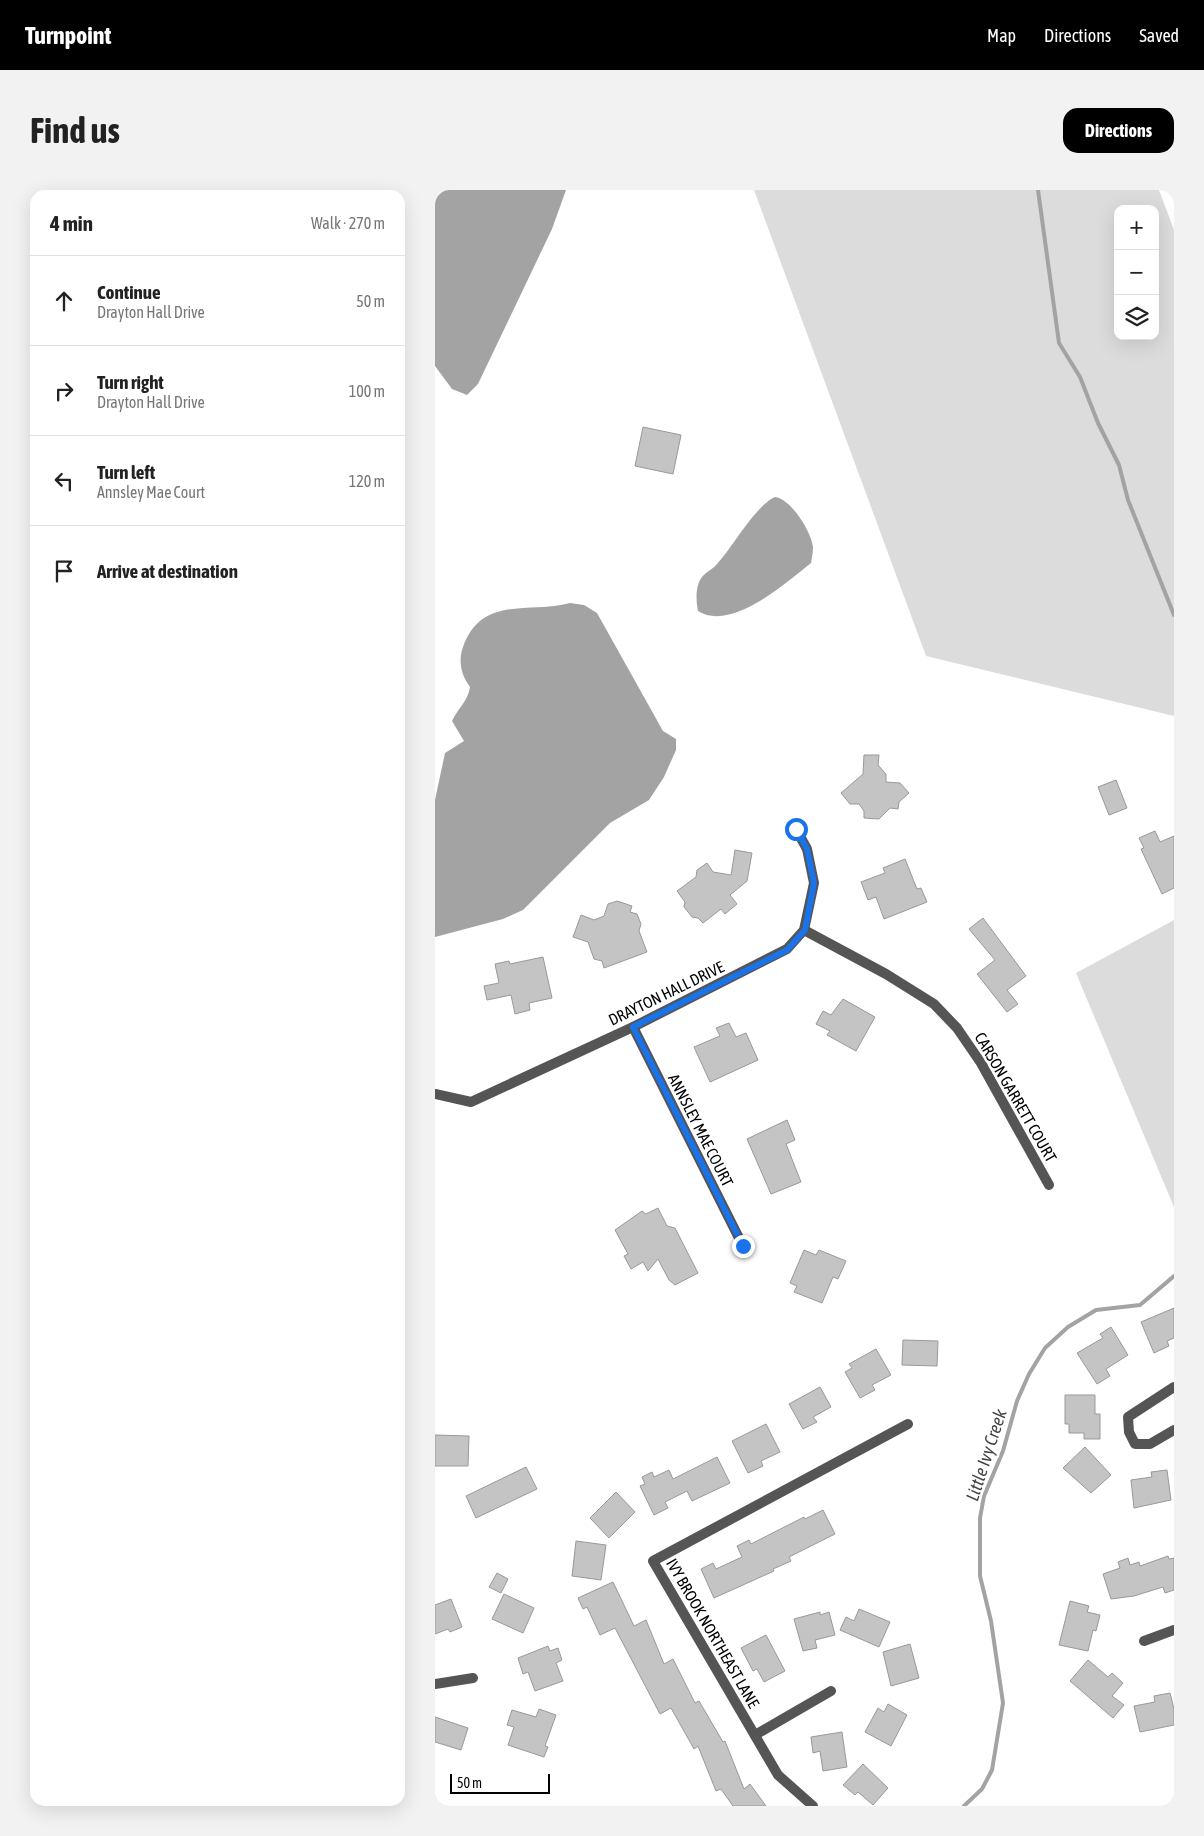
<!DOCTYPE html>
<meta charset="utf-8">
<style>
:root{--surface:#fff;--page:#f2f2f2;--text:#222;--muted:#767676;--line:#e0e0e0;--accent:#000}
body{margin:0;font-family:"Asap Condensed",sans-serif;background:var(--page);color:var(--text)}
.controls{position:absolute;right:15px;top:15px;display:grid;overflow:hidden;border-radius:10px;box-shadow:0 5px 20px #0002}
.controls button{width:45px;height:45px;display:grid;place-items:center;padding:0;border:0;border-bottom:1px solid var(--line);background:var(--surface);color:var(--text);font:25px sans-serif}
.scale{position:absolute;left:15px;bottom:12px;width:100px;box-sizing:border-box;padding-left:5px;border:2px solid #000;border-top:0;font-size:14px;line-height:18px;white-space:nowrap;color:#000;-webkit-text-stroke:4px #fff;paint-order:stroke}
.stop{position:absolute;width:15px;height:15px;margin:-11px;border:4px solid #1a73e8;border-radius:50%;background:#fff}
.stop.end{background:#1a73e8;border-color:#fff;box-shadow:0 1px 5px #0008}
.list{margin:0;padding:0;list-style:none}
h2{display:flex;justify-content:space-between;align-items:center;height:65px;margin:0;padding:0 20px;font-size:21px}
h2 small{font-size:16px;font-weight:400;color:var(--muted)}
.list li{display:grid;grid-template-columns:32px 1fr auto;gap:15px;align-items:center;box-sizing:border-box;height:90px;padding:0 20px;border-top:1px solid var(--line)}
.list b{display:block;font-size:19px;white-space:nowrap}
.list p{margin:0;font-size:16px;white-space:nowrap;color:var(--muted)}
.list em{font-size:16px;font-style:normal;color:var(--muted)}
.icon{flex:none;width:28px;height:28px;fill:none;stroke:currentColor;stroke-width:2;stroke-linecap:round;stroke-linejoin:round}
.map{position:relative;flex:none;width:739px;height:1616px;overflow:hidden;border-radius:15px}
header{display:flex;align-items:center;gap:30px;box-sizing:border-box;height:70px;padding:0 25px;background:var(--accent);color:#fff}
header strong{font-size:24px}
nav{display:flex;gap:28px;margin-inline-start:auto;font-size:18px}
.intro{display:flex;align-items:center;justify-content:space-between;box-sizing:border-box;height:120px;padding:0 30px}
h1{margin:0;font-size:35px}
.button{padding:12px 22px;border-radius:15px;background:var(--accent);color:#fff;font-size:18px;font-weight:700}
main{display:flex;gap:30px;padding:0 30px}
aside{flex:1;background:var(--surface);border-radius:15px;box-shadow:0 5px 20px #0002}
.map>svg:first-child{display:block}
.green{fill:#dcdcdc;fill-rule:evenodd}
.water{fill:#a3a3a3}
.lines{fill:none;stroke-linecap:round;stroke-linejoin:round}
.stream{stroke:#a3a3a3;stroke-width:4}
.building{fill:#c4c4c4;stroke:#999}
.street{stroke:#555;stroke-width:10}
.route{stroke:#1a73e8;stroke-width:6}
.labels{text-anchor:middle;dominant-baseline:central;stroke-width:5;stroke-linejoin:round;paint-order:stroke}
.street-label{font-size:16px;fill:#000;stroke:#fff}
.water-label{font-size:18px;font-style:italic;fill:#444;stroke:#fff}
</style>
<header>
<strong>Turnpoint</strong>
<nav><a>Map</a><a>Directions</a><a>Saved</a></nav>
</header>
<div class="intro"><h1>Find us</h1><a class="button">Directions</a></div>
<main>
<aside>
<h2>4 min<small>Walk · 270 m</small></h2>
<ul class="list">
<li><svg class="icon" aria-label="ahead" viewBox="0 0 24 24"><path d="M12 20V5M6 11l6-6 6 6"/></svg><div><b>Continue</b><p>Drayton Hall Drive</p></div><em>50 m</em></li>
<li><svg class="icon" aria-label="right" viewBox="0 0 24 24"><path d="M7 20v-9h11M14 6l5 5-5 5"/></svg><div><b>Turn right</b><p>Drayton Hall Drive</p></div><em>100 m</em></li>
<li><svg class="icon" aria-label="left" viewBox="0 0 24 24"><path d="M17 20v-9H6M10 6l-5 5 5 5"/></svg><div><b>Turn left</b><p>Annsley Mae Court</p></div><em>120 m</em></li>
<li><svg class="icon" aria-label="arrive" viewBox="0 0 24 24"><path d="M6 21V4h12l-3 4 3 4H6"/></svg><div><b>Arrive at destination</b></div></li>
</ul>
</aside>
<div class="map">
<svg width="739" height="1616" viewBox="0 0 739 1616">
<rect width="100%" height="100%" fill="#fff"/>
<g class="green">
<path d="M319 0H724L739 40V526L491 466ZM683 19H720V146H683Z"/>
<path d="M739 730V1017L641 783Z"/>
</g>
<g class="water">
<path d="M0 0H131L117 39 43 194 32 205 17 199 0 176Z"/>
<path d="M340 307C356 309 376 341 378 357 378 362 377 367 376 373 351 393 296 442 263 421 261 411 260 396 267 387 271 382 278 379 282 374 297 358 321 315 340 307Z"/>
<path d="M135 413 149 415 162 423 228 541 241 549V560L229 587 214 610 175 633 88 720 68 729 0 747V610L10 563 29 551 17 531C23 518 33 511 35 497 26 485 23 471 28 457 47 405 93 424 135 413Z"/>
</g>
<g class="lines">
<g class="stream">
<path d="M603 0 624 153 645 187 663 233 684 275 693 310 739 425"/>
<path d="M529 1616 547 1599 557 1580 568 1513 556 1431 545 1386V1328L549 1306 568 1261 582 1211 594 1184 610 1158 633 1137 661 1120 705 1115 739 1086"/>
</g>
</g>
<g class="building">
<path d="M208 237 246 245 238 284 200 276Z"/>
<path d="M429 565H444L443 575 451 584V592L465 593 474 603 464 612 463 619 455 618 444 629 429 628V621L424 614H415L406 603 428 584Z"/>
<path d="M681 590 692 618 674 625 663 597Z"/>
<path d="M720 641 725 652 739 646V698L727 704 706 659 709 658 704 648Z"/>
<path d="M300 660 317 663 312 691 295 705 302 714 290 724 286 719 268 733 263 728 257 727 249 717 250 712 242 701 261 687 262 680 272 673 278 682 296 685Z"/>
<path d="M470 669 482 699 486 698 492 712 449 729 441 707 433 710 426 692 450 683 448 678Z"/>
<path d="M182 711 197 716 195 722 202 724 206 734 204 741 212 762 169 778 167 771 159 769 153 752 138 747 146 725 159 730 169 726 173 714Z"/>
<path d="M548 728 591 786 572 800 583 814 572 822 542 784 560 770 534 739Z"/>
<path d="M108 767 117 808 94 813 95 820 80 824 76 805 52 810 49 796 64 793 60 774 74 771 75 774Z"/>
<path d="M408 809 440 827 421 861 392 845 395 841 381 834 388 821 396 825Z"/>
<path d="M294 833 301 847 311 843 323 870 275 892 259 857 285 846 281 838Z"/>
<path d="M352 930 360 950 351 954 366 992 336 1004 312 949Z"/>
<path d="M223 1018 232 1036 240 1038 263 1083 240 1095 234 1090 223 1069 213 1081 208 1072 196 1079 189 1066 193 1064 180 1040 207 1021 211 1024Z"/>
<path d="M369 1060 381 1065 384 1060 411 1071 403 1089 398 1087 387 1113 359 1102 362 1096 355 1093Z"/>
<path d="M739 1118V1148L732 1151 734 1156 719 1163 706 1132Z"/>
<path d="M676 1137 693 1165 671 1179 675 1186 662 1194 642 1163 668 1148 665 1144Z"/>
<path d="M468 1150 503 1151 502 1176 467 1175Z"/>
<path d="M441 1159 456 1185 437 1195 440 1200 425 1208 410 1182 417 1178 414 1174Z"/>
<path d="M385 1197 396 1217 378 1227 382 1232 368 1239 354 1214Z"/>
<path d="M630 1205H660V1224H665V1249H649V1243H634V1234H630Z"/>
<path d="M331 1234 345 1262 326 1271 328 1276 313 1283 297 1251Z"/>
<path d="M0 1245 34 1246 33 1276H0Z"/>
<path d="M650 1257 676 1285 656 1303 628 1278Z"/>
<path d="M282 1267 295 1293 257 1311 252 1301 230 1312 233 1318 219 1325 205 1296 210 1294 207 1287 217 1282 219 1287 234 1280 238 1289Z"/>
<path d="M91 1277 102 1299 41 1328 31 1306Z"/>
<path d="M732 1280 736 1310 699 1318 696 1290 717 1287 716 1282Z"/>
<path d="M181 1302 200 1322 174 1348 155 1328Z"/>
<path d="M388 1320 400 1344 354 1367 356 1371 338 1379 339 1381 279 1408 266 1379 278 1373 281 1379 307 1367 302 1356 314 1350 316 1354 369 1327 370 1329Z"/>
<path d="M141 1351 171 1355 166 1390 137 1386Z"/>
<path d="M733 1366 734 1369 739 1368V1400L730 1403 728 1397 699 1406 676 1409 668 1384 685 1378 683 1372 693 1368 695 1375 704 1372 705 1376Z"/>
<path d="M62 1383 73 1389 66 1403 54 1397Z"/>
<path d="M178 1392 199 1436 211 1430 229 1474 238 1469 260 1513 264 1511 288 1552 290 1551 309 1599 315 1594 331 1616H298L286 1599 281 1601 263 1556 259 1559 236 1518 225 1524 180 1438 165 1445 152 1417 148 1419 143 1408Z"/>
<path d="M69 1404 99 1418 88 1443 57 1429Z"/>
<path d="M16 1409 27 1437 15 1442 13 1439 0 1444V1415Z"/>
<path d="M635 1411 654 1416 652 1422 665 1425 661 1441 658 1440 653 1461 624 1455Z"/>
<path d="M424 1419 455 1432 444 1457 405 1440 411 1427 419 1431Z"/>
<path d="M385 1422V1425L394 1422 400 1445 380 1450 382 1458 368 1461 359 1429Z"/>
<path d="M331 1445 350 1481 329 1492 322 1479 318 1481 306 1458Z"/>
<path d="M475 1454 484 1488 456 1496 448 1462Z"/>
<path d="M113 1456 115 1461 123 1458 127 1470 121 1473 128 1491 100 1501 93 1482 88 1484 83 1468Z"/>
<path d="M653 1470 673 1487 677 1483 688 1493 677 1506 689 1515 678 1528 635 1491Z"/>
<path d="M735 1503 739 1519V1535L705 1542 699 1516 720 1512 719 1506Z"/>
<path d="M453 1514 472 1525 456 1556 430 1542 443 1518 449 1522Z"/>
<path d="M104 1519 121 1525 110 1556 113 1557 109 1567 73 1555 79 1537 72 1535 77 1520 101 1527Z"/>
<path d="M0 1527 33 1538 26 1560 0 1552Z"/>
<path d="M407 1542 412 1577 388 1581 385 1561 378 1563 376 1547Z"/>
<path d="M428 1574 453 1598 438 1615 423 1602 420 1605 408 1595Z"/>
</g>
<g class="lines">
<g class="street">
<path d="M369 740 451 784 499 814 522 838 546 873 614 995"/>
<path d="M198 837 308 1056"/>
<path d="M0 904 36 912 198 837 352 759 369 740 379 693 372 659 361 639"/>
<path d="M739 1197 693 1227 694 1242 700 1254H715L739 1240"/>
<path d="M709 1451 739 1440"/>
<path d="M0 1494 38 1488"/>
<path d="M320 1545 396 1501"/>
<path d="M378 1616 343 1585 218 1371 473 1234"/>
</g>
</g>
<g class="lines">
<path class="route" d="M308 1056 198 837 352 760 370 740 379 693 372 659 361 639"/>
</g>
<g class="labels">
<g class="street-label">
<text transform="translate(231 803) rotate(-26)">DRAYTON HALL DRIVE</text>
<text transform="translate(581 907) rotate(60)">CARSON GARRETT COURT</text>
<text transform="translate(266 940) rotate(63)">ANNSLEY MAE COURT</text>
<text transform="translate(278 1443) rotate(60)">IVY BROOK NORTHEAST LANE</text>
</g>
<g class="water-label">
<text transform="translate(551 1265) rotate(-72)">Little Ivy Creek</text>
</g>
</g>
</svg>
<div class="controls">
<button>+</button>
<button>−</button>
<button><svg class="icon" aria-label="layers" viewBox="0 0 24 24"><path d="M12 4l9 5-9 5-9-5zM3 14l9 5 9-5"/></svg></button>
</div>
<div class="scale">50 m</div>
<div class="stop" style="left:361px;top:639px"></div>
<div class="stop end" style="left:308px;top:1056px"></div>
</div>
</main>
